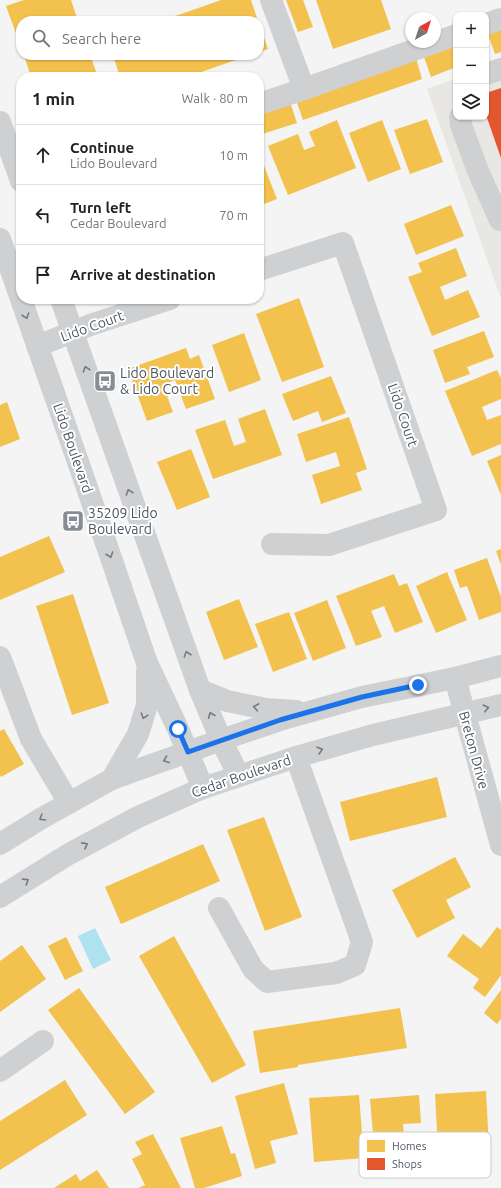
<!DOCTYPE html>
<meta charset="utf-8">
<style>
:root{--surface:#fff;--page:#f2f2f2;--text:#222;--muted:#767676;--line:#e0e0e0}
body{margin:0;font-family:Ubuntu,sans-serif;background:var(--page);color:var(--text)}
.controls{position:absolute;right:12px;top:12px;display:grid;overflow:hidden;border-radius:8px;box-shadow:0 1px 3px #0004}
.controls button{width:36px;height:36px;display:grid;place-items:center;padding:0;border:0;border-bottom:1px solid var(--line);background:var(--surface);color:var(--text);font:20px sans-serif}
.compass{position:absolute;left:405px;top:12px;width:36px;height:36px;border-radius:50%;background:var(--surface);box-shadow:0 1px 3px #0004;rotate:39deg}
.stop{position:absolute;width:12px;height:12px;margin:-9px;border:3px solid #1a73e8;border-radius:50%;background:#fff}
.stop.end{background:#1a73e8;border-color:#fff;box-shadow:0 1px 4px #0008}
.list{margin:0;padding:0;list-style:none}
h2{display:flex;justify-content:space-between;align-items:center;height:52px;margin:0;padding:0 16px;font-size:17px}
h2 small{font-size:13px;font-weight:400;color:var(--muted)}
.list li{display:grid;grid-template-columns:26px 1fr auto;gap:12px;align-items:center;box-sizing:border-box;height:60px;padding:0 16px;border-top:1px solid var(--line)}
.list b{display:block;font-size:15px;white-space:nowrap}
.list p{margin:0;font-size:13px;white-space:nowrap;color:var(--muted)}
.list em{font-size:13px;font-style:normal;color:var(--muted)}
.icon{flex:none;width:22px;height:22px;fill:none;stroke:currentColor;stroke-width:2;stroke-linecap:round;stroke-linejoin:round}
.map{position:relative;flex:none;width:501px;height:1188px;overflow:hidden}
.search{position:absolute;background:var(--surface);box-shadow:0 1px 3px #0004;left:16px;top:16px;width:248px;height:44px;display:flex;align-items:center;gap:10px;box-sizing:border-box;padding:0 14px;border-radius:16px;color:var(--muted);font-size:15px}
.panel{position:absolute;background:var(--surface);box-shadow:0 1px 3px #0004;left:16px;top:72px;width:248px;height:232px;border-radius:16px}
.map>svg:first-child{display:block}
.commercial{fill:#e8e7e3}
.water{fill:#aee2f0}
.homes{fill:#f2c14e}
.shops{fill:#e4572e}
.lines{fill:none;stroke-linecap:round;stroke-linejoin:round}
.minor{stroke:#ced0d2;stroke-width:22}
.oneway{stroke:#727b83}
.route{stroke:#1a73e8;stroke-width:5}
.labels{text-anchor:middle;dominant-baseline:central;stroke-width:4;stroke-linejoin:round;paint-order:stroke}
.street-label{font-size:14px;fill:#4a5661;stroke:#fff}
.poi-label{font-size:14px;fill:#4a5661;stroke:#fff;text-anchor:start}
.key{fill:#fff;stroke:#c9ccd0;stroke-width:1}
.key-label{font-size:11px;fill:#4a5661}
</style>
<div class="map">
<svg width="501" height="1188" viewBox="0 0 501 1188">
<rect width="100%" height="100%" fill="#f4f4f4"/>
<path class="commercial" d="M501 62V299L427 89 456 78V117H486V68Z"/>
<path class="water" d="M95 928 111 960 93 969 78 936Z"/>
<g class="homes">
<path d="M24 0H71L78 21H21V47L6 6Z"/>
<path d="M221 0H251L258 21H161Z"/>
<path d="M286 0H303L313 27 298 32Z"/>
<path d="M316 0H381L391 29 333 49Z"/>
<path d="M259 24 268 49 259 52Z"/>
<path d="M501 29V52L495 54 488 34Z"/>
<path d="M456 44V67L431 77 424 57Z"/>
<path d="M24 55H90L98 77H31Z"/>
<path d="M113 55H250L187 77H120Z"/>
<path d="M416 58 422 79 303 120 296 100Z"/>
<path d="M290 102 297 123 259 135V112Z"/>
<path d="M427 119 443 162 410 174 394 130Z"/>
<path d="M337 120 356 168 288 195 268 146 298 134 304 150 315 146 309 132Z"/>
<path d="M382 120 401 169 368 182 349 133Z"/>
<path d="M259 153 277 199 259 206Z"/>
<path d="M451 205 464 236 416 255 404 224Z"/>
<path d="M456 248 467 276 440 287 445 300 468 290 480 317 432 336 408 277 422 272 418 263Z"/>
<path d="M299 298 324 367 282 382 256 314Z"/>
<path d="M484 331 494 357 467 367 470 374 445 383 433 350Z"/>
<path d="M244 333 261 380 229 392 212 345Z"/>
<path d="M186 348 190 359 199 355 215 399 186 409 175 380 163 385 173 412 147 421 128 369Z"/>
<path d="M497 370 501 378V399L482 407 487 420 501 415V444L472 456 445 391Z"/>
<path d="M331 376 346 413 322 422 318 411 293 421 282 394Z"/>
<path d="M7 402 20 439 0 447V405Z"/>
<path d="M265 409 282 455 213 479 195 430 225 420 234 446 246 442 238 419Z"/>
<path d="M349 417 367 469 356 473 362 490 321 504 312 475 340 466 336 452 306 462 297 434Z"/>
<path d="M191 449 210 497 177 510 157 462Z"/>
<path d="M501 455V495L487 461Z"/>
<path d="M49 536 65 572 0 600V557Z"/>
<path d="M501 549V565L496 551Z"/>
<path d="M487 558 501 597V612L479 620 467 586 460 588 454 570Z"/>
<path d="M447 572 467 620 436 633 416 586Z"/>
<path d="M394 574 399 586 407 583 423 622 395 633 384 606 371 611 382 637 356 646 336 596Z"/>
<path d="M73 594 109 703 72 715 36 606Z"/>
<path d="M239 599 258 647 224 660 206 612Z"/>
<path d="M327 600 346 648 313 661 294 613Z"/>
<path d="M289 612 307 659 273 672 255 624Z"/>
<path d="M4 729 24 764 1 777 0 775V731Z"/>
<path d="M437 777 447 817 350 841 340 802Z"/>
<path d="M264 817 302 917 265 931 227 830Z"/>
<path d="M203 844 220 881 121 924 105 887Z"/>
<path d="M455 857 471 887 446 900 455 918 417 938 392 890Z"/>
<path d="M497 927 501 930V975L485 997 473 988 479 979 447 956 463 934 481 948Z"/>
<path d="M174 936 246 1065 212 1083 139 956Z"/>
<path d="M66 937 83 971 65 980 48 946Z"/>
<path d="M22 945 46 979 0 1012V961Z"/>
<path d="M79 988 155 1092 125 1114 48 1010Z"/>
<path d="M501 990V1019L497 1024 484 1013Z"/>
<path d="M400 1008 407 1048 298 1065V1067L260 1073 253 1031Z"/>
<path d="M65 1080 87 1115 0 1170V1121Z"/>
<path d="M284 1083 298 1134 270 1141 276 1163 255 1169 235 1096Z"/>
<path d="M486 1091 489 1147 438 1150 435 1094Z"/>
<path d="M359 1095 364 1158 314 1162 309 1098Z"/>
<path d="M419 1095 421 1123 403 1124 406 1156 375 1158 370 1099Z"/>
<path d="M222 1126 231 1154 235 1153 242 1176 204 1188H195L180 1138Z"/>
<path d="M153 1134 181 1188H138L145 1185 132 1159 142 1154 135 1142Z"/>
<path d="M97 1170 109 1188H54L76 1174 80 1181Z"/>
</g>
<path class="shops" d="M501 88V158L486 115V93Z"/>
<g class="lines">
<g class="minor">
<path d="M271 0 304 89"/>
<path d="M486 24 501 19"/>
<path d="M486 74 501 69"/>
<path d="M259 104 304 89 456 35"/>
<path d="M460 117 461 125 478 171 500 220H501"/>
<path d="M0 122 21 181"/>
<path d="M0 239 83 476 147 663 178 729 203 788"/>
<path d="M259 270 343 243 436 510 329 545 272 544"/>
<path d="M61 299 200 690 221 740 239 776"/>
<path d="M37 346 93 324 170 299"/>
<path d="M0 657 31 739 69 803"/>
<path d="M455 678 501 845"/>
<path d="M200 690 227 701 266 709 296 711"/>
<path d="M112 779 138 734 147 705V671"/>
<path d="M0 844 42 818 112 779 221 740 280 720 362 697 455 678 501 666"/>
<path d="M0 897 69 854 138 817 203 788 296 757 373 735 501 705"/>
<path d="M219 908 253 969 267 982 336 973 355 965 362 942 296 757"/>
<path d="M0 1071 43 1041"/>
</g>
</g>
<defs><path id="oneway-chevron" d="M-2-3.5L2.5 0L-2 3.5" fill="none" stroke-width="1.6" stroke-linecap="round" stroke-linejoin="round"/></defs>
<g class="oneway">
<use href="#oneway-chevron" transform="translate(26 316) rotate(71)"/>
<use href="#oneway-chevron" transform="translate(86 369) rotate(-109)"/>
<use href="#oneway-chevron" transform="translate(129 492) rotate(-109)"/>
<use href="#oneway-chevron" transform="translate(110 555) rotate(71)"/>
<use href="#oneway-chevron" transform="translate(187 654) rotate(-109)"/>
<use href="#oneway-chevron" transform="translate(256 707) rotate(-169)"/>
<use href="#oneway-chevron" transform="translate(486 708) rotate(-13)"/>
<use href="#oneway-chevron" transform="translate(211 715) rotate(-113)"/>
<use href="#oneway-chevron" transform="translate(144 716) rotate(107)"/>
<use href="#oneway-chevron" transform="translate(320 750) rotate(-16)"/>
<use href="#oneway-chevron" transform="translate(166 760) rotate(160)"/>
<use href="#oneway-chevron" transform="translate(42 818) rotate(149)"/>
<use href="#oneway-chevron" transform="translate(85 845) rotate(-28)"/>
<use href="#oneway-chevron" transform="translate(26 881) rotate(-32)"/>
</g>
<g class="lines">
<path class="route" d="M178 729 188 752 280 720 362 697 418 685"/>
</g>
<defs>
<g id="bus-square" transform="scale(1.15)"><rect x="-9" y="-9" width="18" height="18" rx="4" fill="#868d94" stroke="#fff"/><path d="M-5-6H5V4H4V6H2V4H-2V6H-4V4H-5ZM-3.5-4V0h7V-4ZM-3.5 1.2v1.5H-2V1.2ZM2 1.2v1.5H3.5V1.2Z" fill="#fff"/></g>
</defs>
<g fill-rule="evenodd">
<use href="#bus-square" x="105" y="381"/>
<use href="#bus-square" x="73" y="521"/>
</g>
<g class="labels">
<g class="street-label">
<text transform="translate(92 326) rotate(-20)">Lido Court</text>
<text transform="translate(403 415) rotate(71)">Lido Court</text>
<text transform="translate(73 448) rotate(71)">Lido Boulevard</text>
<text transform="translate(474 750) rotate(75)">Breton Drive</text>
<text transform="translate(241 776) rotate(-19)">Cedar Boulevard</text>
</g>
<g class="poi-label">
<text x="120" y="373">Lido Boulevard<tspan x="120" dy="16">&amp; Lido Court</tspan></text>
<text x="88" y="513">35209 Lido<tspan x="88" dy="16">Boulevard</tspan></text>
</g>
</g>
<rect x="359" y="1132" width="132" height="46" rx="6" class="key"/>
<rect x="367" y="1140" width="18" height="12" fill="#f2c14e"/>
<rect x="367" y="1158" width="18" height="12" fill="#e4572e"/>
<g class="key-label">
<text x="392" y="1150">Homes</text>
<text x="392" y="1168">Shops</text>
</g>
</svg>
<div class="controls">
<button>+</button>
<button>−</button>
<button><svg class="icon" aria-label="layers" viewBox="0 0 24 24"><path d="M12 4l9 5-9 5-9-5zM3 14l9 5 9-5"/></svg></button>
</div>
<svg class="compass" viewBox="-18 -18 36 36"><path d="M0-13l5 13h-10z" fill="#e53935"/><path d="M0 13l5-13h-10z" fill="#767676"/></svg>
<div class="stop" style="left:178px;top:729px"></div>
<div class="stop end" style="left:418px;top:685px"></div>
<div class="search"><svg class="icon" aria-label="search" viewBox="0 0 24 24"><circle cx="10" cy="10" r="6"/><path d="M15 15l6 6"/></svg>Search here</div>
<section class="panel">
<h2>1 min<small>Walk · 80 m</small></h2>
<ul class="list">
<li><svg class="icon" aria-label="ahead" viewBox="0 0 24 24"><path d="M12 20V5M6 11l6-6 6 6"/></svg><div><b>Continue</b><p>Lido Boulevard</p></div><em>10 m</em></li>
<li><svg class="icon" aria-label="left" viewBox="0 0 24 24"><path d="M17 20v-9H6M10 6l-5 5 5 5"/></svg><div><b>Turn left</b><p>Cedar Boulevard</p></div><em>70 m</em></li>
<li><svg class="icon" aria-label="arrive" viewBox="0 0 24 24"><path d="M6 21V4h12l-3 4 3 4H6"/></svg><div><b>Arrive at destination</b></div></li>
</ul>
</section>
</div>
